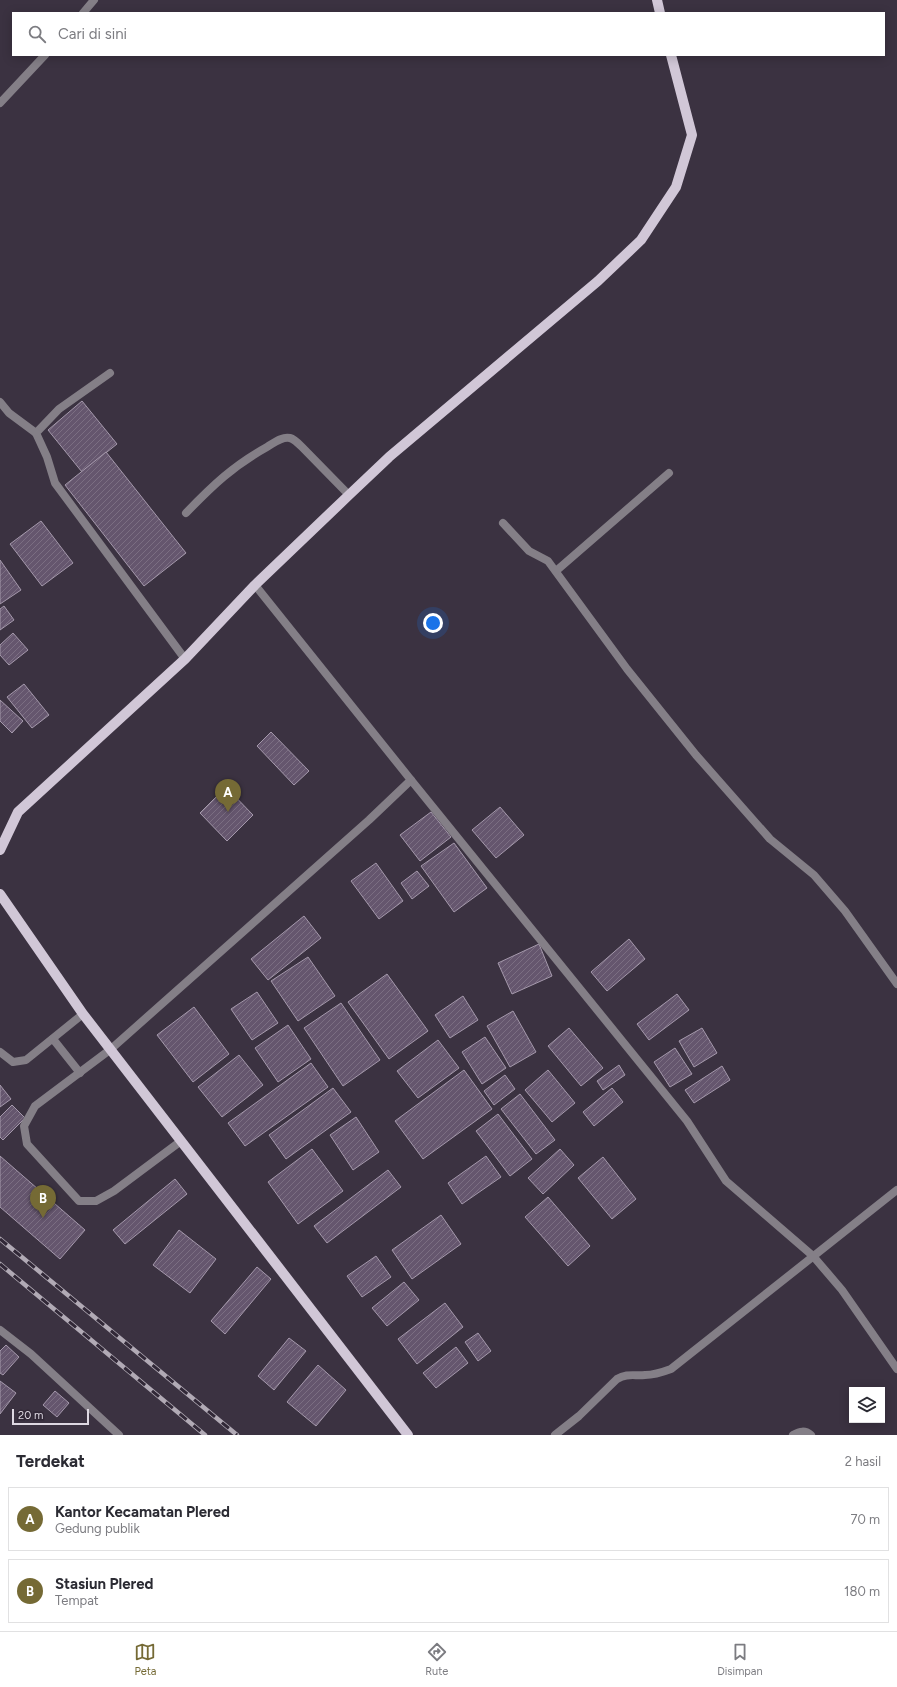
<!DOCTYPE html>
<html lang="id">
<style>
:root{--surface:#fff;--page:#f7f7f7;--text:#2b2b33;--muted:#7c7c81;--line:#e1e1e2;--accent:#756a35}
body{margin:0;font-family:Figtree,sans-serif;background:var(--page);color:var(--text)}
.controls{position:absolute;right:12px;bottom:12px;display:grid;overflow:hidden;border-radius:0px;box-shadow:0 2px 10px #0003}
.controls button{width:36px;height:36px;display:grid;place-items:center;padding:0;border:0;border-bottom:1px solid var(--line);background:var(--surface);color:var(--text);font:20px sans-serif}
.scale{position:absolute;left:12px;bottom:10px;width:77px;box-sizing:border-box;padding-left:4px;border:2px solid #ded8e2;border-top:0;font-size:11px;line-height:14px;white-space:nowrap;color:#ded8e2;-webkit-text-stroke:3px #312837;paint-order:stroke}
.you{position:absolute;left:433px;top:623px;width:14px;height:14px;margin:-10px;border:3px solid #fff;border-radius:50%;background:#1a73e8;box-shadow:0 0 0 6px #1a73e833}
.badge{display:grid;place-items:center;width:26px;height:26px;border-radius:50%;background:var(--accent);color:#fff;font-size:13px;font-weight:700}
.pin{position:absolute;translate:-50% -33px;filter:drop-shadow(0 1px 2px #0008)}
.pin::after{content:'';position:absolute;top:21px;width:14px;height:12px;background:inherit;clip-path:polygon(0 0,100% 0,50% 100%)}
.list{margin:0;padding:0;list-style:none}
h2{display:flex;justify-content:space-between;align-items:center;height:52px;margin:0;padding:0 16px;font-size:17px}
h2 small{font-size:13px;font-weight:400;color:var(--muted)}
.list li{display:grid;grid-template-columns:26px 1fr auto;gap:12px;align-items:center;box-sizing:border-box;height:64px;margin:0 8px 8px;padding:0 8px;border:1px solid var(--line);border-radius:0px}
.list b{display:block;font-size:15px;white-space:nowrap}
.list p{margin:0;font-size:13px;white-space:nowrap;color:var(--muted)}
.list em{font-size:13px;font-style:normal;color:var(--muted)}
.icon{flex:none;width:22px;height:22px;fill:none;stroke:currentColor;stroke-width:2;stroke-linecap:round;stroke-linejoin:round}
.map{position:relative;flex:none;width:897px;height:1435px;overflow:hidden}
.search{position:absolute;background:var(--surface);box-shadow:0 2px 10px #0003;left:12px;right:12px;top:12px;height:44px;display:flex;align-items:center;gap:10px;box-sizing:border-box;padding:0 14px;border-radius:0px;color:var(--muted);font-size:15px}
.sheet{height:196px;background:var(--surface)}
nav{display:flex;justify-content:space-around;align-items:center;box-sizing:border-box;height:56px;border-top:1px solid var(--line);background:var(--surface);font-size:11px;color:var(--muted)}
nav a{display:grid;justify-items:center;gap:2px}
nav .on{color:var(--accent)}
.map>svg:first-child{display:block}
.building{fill:url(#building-hatch);stroke:#a599ac}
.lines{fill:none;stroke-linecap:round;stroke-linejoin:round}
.service{stroke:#847f87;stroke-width:8}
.minor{stroke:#847f87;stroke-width:8}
.primary{stroke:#d1c7d7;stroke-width:10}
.rail-casing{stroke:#b1aab5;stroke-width:4.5}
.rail{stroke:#312837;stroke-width:3;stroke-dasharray:9;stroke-linecap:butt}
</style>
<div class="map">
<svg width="897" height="1435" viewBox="0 0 897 1435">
<defs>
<pattern id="building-hatch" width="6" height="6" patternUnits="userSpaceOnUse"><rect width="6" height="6" fill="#65566e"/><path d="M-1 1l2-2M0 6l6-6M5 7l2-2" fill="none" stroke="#7b6e82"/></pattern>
</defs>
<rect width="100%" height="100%" fill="#3b3241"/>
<g class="building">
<path d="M82 401 117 444 82 472 48 430Z"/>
<path d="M106 452 186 553 144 586 65 485Z"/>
<path d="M41 521 73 563 42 586 10 544Z"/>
<path d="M0 560 21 590 0 604Z"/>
<path d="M4 606 14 620 0 630V609Z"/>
<path d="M13 633 28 650 9 665 0 655V645Z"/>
<path d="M24 684 49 715 32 728 7 697Z"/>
<path d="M0 700 23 721 12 733 0 721Z"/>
<path d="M271 732 309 771 294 785 257 746Z"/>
<path d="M226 787 253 815 227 841 200 813Z"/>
<path d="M500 807 524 835 496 858 472 830Z"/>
<path d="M431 812 451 837 420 861 400 835Z"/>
<path d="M454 843 487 888 454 912 421 866Z"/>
<path d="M376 863 403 901 379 919 351 881Z"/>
<path d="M417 871 429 886 412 899 401 883Z"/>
<path d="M304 916 321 938 268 980 251 959Z"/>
<path d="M629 939 645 959 607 991 591 972Z"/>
<path d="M539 944 552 976 512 994 498 963Z"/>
<path d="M308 957 335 996 298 1021 271 981Z"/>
<path d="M387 974 428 1031 389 1059 348 1002Z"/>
<path d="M257 992 278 1023 252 1040 231 1009Z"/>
<path d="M677 994 689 1010 649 1040 637 1024Z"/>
<path d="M463 996 478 1020 450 1038 435 1015Z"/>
<path d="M341 1003 380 1060 343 1086 304 1028Z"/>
<path d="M194 1007 229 1054 193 1082 157 1035Z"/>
<path d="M513 1011 536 1052 510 1067 487 1026Z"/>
<path d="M288 1025 311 1059 278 1082 255 1048Z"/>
<path d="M569 1028 603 1068 581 1086 548 1046Z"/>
<path d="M702 1028 717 1053 694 1067 679 1041Z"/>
<path d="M485 1037 506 1068 482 1084 462 1052Z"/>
<path d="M438 1040 459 1068 418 1098 397 1071Z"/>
<path d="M675 1048 692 1074 670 1087 654 1062Z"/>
<path d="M239 1055 263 1085 222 1117 198 1087Z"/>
<path d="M311 1063 328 1087 245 1146 228 1123Z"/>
<path d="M619 1065 625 1075 603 1090 597 1081Z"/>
<path d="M722 1066 730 1080 694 1103 685 1090Z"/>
<path d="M464 1070 492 1109 423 1159 395 1121Z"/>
<path d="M548 1070 575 1103 552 1122 525 1090Z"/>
<path d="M505 1075 515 1089 494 1105 484 1091Z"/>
<path d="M0 1085 11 1099 0 1107Z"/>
<path d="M333 1088 351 1112 286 1159 269 1135Z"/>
<path d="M612 1088 623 1102 594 1126 583 1112Z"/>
<path d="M520 1094 555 1140 536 1154 501 1109Z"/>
<path d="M12 1105 25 1118 3 1140 0 1137V1117Z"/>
<path d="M498 1114 532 1159 510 1176 476 1131Z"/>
<path d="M356 1117 379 1152 353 1170 330 1135Z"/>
<path d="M312 1149 343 1191 298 1224 268 1182Z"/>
<path d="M560 1149 574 1165 543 1194 528 1178Z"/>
<path d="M0 1156 85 1230 60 1259 0 1207Z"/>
<path d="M486 1156 501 1177 462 1204 448 1183Z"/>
<path d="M603 1157 636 1199 612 1219 578 1178Z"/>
<path d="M388 1170 401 1187 327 1243 314 1226Z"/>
<path d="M175 1179 187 1194 125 1244 113 1230Z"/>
<path d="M548 1197 590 1246 568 1266 525 1217Z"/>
<path d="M441 1215 461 1244 412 1279 392 1250Z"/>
<path d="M179 1230 216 1259 190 1293 153 1265Z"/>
<path d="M376 1256 391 1277 362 1297 347 1276Z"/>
<path d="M257 1267 271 1279 225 1334 211 1321Z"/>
<path d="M404 1282 419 1300 387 1326 372 1308Z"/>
<path d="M445 1303 463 1327 417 1364 398 1339Z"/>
<path d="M478 1333 491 1351 478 1361 465 1342Z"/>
<path d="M289 1338 306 1351 274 1390 258 1376Z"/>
<path d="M6 1345 19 1357 3 1375 0 1373V1351Z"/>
<path d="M456 1347 468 1363 436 1388 423 1373Z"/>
<path d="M318 1365 346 1390 316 1426 287 1402Z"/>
<path d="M0 1381 16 1393 0 1414Z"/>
<path d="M55 1391 69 1403 57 1417 43 1405Z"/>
</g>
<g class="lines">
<g class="service">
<path d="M53 1039 80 1073"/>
<path d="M111 1049 35 1106 24 1126 27 1144 79 1201H96L114 1191 181 1141"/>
<path d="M0 1052 13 1062 26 1060 83 1014"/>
</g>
<g class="minor">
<path d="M83 13 94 0"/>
<path d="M0 103 45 55"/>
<path d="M110 373 59 409 36 433 47 457 55 483 185 659"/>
<path d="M0 402 9 413 36 433"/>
<path d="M186 513C213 485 233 466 267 447 274 443 282 436 290 438 294 439 299 444 302 447L349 495"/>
<path d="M503 523 529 551 548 561 627 669 696 755 770 839 814 875 845 911 897 984"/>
<path d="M556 571 669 473"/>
<path d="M411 780 687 1121 726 1181 813 1256 842 1290 897 1369"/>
<path d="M111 1049 369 820 411 780 255 585"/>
<path d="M0 1330 31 1354 119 1435"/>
<path d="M555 1435 579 1416 617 1379C627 1373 634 1376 645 1375 654 1375 663 1372 671 1369L897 1190"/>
<path d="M793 1435C800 1431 805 1430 811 1435"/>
</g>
<g class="primary">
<path d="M657 0 660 13"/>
<path d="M0 850 18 812 185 659 255 585 349 495 389 457 598 281 641 240 676 187 692 135 671 55"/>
<path d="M0 894 83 1014 408 1435"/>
</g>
<g class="rail-casing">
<g id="rail">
<path d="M0 1239 237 1435"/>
<path d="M0 1264 205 1435"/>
</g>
</g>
<use href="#rail" class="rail"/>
</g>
</svg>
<div class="controls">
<button><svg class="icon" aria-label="layers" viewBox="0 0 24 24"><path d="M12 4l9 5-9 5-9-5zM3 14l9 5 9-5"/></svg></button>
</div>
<div class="scale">20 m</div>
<div class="you"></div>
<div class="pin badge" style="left:228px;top:812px">A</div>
<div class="pin badge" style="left:43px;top:1218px">B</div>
<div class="search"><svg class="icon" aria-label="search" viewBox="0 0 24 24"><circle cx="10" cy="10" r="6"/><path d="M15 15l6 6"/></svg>Cari di sini</div>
</div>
<section class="sheet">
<h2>Terdekat<small>2 hasil</small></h2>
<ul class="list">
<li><span class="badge">A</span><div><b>Kantor Kecamatan Plered</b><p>Gedung publik</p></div><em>70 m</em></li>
<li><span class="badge">B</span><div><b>Stasiun Plered</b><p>Tempat</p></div><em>180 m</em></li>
</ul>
</section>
<nav>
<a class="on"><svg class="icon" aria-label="map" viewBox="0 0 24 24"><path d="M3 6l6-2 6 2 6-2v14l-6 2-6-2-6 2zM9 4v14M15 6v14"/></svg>Peta</a>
<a><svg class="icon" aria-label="directions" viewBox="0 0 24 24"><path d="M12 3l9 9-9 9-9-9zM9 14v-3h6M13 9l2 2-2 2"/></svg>Rute</a>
<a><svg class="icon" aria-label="saved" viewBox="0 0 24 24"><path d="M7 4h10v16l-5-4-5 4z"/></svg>Disimpan</a>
</nav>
